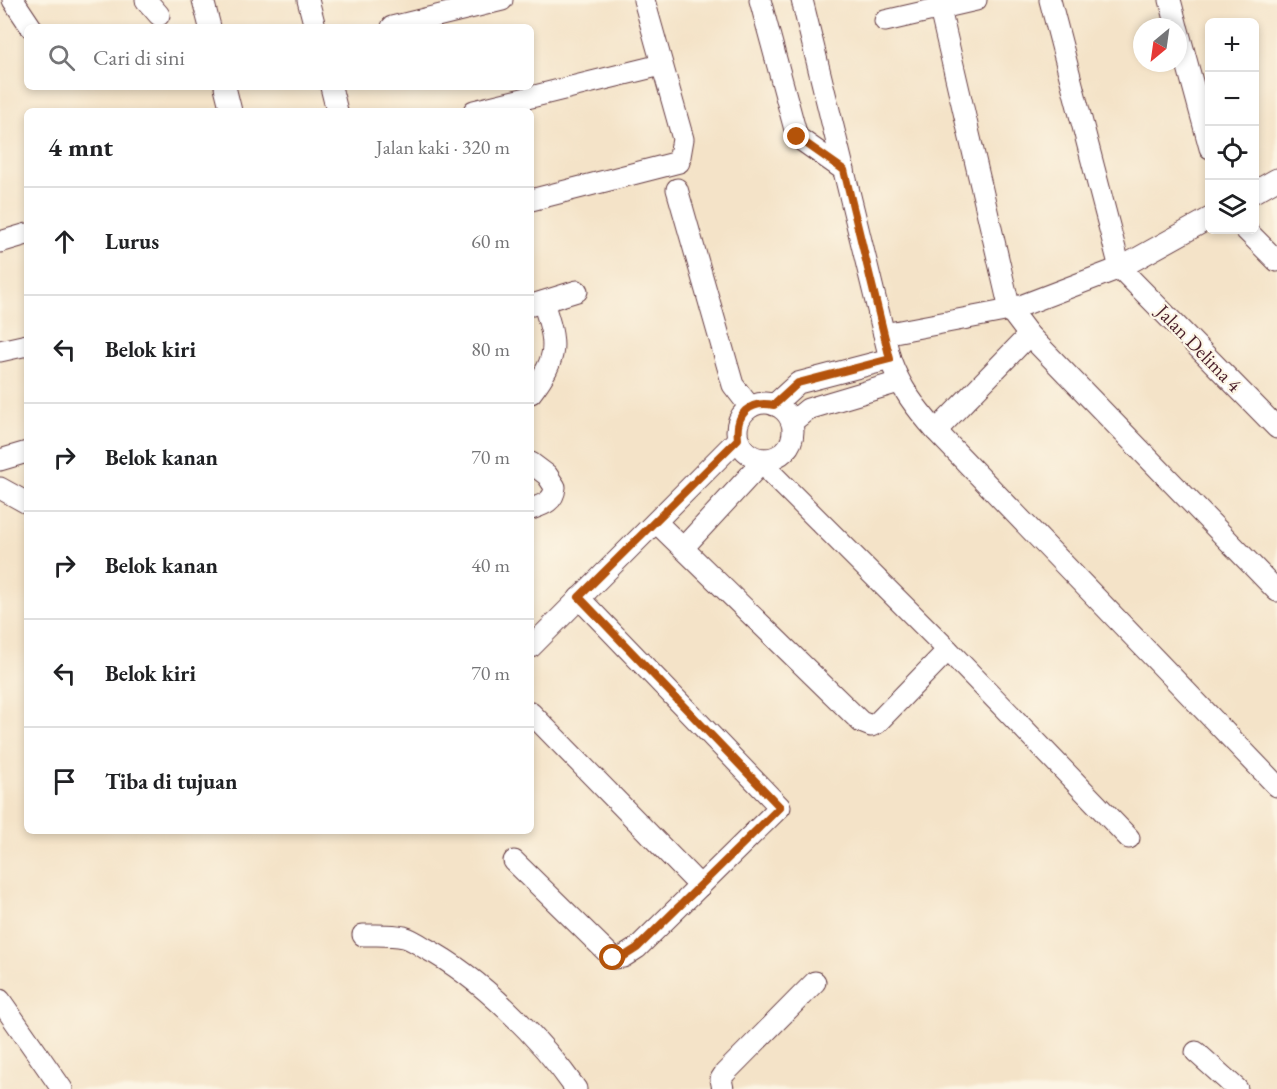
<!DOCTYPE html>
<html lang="id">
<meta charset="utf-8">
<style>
:root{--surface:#fff;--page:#f6f6f6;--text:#202124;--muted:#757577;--line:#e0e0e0}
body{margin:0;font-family:"EB Garamond",serif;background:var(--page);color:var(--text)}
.controls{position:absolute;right:18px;top:18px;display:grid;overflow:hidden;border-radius:9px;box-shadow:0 3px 9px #0003}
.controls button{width:54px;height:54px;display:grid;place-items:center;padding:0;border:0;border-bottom:2px solid var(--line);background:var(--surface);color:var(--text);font:30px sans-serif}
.compass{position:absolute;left:1133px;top:18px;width:54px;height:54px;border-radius:50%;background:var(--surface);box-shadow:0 3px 9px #0003;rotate:209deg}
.stop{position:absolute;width:18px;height:18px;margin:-14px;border:4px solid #b45309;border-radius:50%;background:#fff}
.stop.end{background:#b45309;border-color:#fff;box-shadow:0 2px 6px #0008}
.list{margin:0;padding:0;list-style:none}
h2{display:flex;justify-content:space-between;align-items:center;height:78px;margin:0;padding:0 24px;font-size:26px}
h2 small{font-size:20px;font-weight:400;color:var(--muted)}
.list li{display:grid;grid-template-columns:39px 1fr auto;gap:18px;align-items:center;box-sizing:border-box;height:108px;padding:0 24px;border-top:2px solid var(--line)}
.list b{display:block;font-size:22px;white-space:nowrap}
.list em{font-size:20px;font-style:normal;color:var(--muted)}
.icon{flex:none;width:33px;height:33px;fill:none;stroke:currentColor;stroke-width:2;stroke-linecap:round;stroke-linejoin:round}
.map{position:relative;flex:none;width:1277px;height:1089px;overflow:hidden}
.search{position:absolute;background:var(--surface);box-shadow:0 3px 9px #0003;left:24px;top:24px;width:510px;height:66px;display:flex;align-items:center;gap:15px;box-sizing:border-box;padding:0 21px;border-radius:9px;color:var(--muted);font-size:22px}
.panel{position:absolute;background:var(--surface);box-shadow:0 3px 9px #0003;left:24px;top:108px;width:510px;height:726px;border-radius:9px}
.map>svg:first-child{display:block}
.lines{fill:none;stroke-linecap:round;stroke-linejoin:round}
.minor-casing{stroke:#643c43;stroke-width:23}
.minor{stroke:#fff;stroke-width:21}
.route{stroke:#b45309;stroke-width:8}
.labels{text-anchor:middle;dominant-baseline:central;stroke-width:4.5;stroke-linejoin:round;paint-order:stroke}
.street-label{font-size:20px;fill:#4a1f2b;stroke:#fcf5e5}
</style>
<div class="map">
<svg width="1277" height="1089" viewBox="0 0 1277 1089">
<rect width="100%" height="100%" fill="#fcf5e5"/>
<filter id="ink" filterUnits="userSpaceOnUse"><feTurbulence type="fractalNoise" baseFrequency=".0167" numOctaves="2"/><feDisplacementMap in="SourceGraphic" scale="12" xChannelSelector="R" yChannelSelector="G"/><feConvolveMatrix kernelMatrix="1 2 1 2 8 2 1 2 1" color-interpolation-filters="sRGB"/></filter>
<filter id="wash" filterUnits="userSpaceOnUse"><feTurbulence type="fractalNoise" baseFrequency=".008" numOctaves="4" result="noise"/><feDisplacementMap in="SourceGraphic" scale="24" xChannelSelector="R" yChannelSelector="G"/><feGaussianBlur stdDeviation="1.35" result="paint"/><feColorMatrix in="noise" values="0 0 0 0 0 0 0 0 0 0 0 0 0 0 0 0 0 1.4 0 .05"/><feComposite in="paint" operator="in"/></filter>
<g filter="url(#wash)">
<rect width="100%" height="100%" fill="#f4e3c8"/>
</g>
<g filter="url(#ink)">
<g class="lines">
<g class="minor-casing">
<g id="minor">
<path d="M13 0 31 27"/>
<path d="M146 0 159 15"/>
<path d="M203 0 210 27"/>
<path d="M308 0 315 27"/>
<path d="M760 0 797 137 844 170"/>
<path d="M802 0 890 359C901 389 915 407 936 431L1277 786"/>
<path d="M1050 0 1120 268 1277 428"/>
<path d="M1170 0 1177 27"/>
<path d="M940 9 1010 310 1029 335 1277 591"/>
<path d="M885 21 976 0"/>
<path d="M392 27 502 0"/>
<path d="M1178 30 1210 148"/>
<path d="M225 87 231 111"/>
<path d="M331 87 337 111"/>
<path d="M474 111 661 65"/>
<path d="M677 189 733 385 750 407"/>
<path d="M1254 192 1277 179"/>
<path d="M531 200 679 162 683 139 644 0"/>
<path d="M1246 230 1277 261"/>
<path d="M0 242 27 234"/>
<path d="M532 305 577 291"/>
<path d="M884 334 1010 310 1120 268 1210 218"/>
<path d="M0 351 27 345"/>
<path d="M531 393C559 356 557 345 543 302"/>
<circle cx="765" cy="431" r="28"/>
<path d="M774 405 798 383 890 359"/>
<path d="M792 422 808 409 899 382"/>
<path d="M936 431 1029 335"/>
<path d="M0 460 27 452"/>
<path d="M531 463 547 475 555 487C554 502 543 505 531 509"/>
<path d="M0 488 27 503"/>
<path d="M656 522 861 722 871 726 877 723 948 650"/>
<path d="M683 548 765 459 772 474 948 650 1129 838"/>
<path d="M531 647 738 439"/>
<path d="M531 713 700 886"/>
<path d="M514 861 613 958 623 957 637 948 780 807 579 598"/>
<path d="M363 935C376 935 392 934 404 937 411 939 419 944 425 948 480 977 540 1038 576 1089"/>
<path d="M0 1000 62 1089"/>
<path d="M1196 1052 1237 1089"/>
<path d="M723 1089 721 1079 725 1073 815 982"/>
</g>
</g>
<use href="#minor" class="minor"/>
</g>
</g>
<g class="lines" filter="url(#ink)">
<path class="route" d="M613 958 623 957 637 948 780 807 579 597 738 439C735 414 749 400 774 405L798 383 890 359 844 170 797 137"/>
</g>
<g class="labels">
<g class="street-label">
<text transform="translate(1199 348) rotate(46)">Jalan Delima 4</text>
</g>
</g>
</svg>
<div class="controls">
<button>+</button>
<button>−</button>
<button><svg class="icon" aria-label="locate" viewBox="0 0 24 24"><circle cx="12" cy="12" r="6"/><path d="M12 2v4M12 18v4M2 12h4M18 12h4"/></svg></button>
<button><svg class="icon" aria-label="layers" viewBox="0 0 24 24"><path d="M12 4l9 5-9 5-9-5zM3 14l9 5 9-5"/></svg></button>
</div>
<svg class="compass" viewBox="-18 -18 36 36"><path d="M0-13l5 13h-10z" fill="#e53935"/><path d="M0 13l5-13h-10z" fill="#757577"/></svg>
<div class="stop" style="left:613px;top:958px"></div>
<div class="stop end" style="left:797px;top:137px"></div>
<div class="search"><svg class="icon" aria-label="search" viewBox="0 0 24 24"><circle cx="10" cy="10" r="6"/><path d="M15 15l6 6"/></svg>Cari di sini</div>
<section class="panel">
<h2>4 mnt<small>Jalan kaki · 320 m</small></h2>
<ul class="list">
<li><svg class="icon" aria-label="ahead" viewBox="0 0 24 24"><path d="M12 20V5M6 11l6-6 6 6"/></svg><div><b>Lurus</b></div><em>60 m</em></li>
<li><svg class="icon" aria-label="left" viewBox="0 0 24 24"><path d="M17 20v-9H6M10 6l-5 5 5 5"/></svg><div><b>Belok kiri</b></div><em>80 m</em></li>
<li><svg class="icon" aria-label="right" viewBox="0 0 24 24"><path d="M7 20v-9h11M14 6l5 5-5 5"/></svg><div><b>Belok kanan</b></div><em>70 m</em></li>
<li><svg class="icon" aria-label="right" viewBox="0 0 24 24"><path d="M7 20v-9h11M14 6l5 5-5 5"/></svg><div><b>Belok kanan</b></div><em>40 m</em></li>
<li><svg class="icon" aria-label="left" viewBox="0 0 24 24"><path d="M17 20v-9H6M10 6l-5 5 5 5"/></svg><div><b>Belok kiri</b></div><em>70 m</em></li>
<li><svg class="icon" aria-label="arrive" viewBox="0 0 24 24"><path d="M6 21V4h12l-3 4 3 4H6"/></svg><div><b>Tiba di tujuan</b></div></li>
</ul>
</section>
</div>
